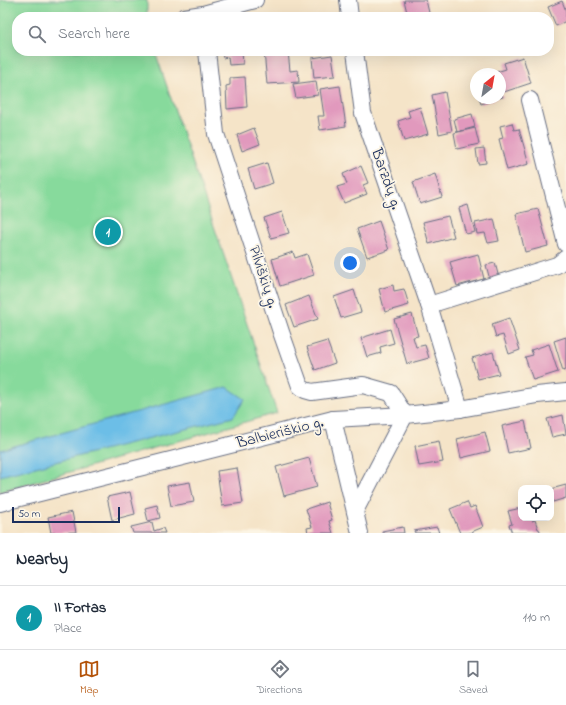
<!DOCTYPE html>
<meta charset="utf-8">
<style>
:root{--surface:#fff;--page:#f2f2f3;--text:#1f2937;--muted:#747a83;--line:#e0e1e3;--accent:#b45309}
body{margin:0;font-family:"Indie Flower",sans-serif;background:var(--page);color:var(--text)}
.controls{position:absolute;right:12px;bottom:12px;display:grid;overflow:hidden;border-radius:8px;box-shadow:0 4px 16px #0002}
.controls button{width:36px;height:36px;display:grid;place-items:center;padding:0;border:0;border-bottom:1px solid var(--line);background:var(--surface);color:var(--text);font:20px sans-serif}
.compass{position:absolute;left:470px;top:68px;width:36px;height:36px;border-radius:50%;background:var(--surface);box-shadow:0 4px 16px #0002;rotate:31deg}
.scale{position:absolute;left:12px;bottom:10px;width:108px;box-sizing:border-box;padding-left:4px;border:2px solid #1b2f5e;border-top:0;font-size:11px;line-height:14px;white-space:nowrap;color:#1b2f5e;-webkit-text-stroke:3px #fcf5e5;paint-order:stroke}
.you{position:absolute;left:350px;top:263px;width:14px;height:14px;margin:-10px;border:3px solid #fff;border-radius:50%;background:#1a73e8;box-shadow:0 0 0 6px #1a73e833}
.badge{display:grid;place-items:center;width:26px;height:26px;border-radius:50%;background:var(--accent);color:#fff;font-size:13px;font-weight:700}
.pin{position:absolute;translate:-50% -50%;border:2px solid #fff;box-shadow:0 1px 4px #0006}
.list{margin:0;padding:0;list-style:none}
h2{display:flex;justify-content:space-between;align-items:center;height:52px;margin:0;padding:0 16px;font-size:17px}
h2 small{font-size:13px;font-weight:400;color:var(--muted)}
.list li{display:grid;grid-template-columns:26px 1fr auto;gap:12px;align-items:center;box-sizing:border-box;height:64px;padding:0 16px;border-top:1px solid var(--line)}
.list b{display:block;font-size:15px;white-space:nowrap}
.list p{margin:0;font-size:13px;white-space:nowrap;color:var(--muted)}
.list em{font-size:13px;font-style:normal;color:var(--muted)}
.icon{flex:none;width:22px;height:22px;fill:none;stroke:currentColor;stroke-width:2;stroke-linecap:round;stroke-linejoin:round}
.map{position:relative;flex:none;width:566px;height:533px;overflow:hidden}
.search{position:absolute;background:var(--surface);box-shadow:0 4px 16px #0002;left:12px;right:12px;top:12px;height:44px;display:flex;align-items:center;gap:10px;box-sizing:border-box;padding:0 14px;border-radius:16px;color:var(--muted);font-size:15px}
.sheet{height:116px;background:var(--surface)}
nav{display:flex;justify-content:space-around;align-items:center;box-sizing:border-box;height:56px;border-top:1px solid var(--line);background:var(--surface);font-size:11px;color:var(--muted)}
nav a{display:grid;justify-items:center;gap:2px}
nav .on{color:var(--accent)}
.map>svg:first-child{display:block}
.green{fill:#87da9c;stroke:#51847d}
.water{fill:#6cbee7;stroke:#4476a2}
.building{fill:#e199bd}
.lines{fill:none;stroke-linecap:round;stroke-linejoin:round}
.minor-casing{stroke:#676e83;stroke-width:18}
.minor{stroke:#fff;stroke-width:16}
.labels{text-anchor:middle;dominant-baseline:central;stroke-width:3.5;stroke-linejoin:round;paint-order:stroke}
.street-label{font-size:16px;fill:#1b2f5e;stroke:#fcf5e5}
</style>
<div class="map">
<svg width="566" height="533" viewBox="0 0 566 533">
<rect width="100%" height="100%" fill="#fcf5e5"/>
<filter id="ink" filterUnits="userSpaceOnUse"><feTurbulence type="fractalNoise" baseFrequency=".025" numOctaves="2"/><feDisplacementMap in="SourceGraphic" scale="8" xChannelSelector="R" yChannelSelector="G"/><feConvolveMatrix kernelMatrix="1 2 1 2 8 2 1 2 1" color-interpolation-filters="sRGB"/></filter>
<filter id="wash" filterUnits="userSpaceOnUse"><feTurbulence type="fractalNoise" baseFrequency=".012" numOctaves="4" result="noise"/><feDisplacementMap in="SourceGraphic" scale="16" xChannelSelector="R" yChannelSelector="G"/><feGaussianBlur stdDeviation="0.9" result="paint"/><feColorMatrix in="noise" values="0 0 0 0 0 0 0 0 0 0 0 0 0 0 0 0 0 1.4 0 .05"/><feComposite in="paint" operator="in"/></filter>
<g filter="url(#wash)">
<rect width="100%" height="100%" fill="#f5e4c8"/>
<path class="green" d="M0 0H147V17H17V51H155L277 413 0 492Z"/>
<path class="water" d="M227 387 245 399 233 417 0 476V450Z"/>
<g id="blocks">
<g class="building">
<path d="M404 0H426L430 17H408Z"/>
<path d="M562 1 566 11V21L556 26 548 7Z"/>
<path d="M222 51H242L243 64 229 65 228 57 223 58Z"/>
<path d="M264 51H288L290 71 298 70 299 82 267 84Z"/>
<path d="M332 55 335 76 314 78 312 58Z"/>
<path d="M523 57 531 83 501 93 503 97 500 98V74H490L506 69 504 63Z"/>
<path d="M245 77 247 107 227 109 226 86 230 85V78Z"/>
<path d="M316 81 318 95 296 98 293 84Z"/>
<path d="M340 86 346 126 320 130 318 116H324L320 89Z"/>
<path d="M445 92 452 131 439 134 432 95Z"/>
<path d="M479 98H498L481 104Z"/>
<path d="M420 107 428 134 404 141 398 121 410 117 408 111Z"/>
<path d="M472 114 475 127 457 132 454 119Z"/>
<path d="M512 123 514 130 519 129 529 164 507 170 499 139 503 138 500 126Z"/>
<path d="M254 128 260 144 242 151 237 135Z"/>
<path d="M475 128 479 144 457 149 454 133Z"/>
<path d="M484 148 486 163 478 164 476 149Z"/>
<path d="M267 163 273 183 254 189 248 169Z"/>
<path d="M361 166 368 183 363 185 367 194 344 203 337 187 347 184 343 174Z"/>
<path d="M435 174 442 197 420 204 413 182Z"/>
<path d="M468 205 475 232 466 234 459 208Z"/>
<path d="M538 209 548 246 525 252 516 214Z"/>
<path d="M282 212 289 233 271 238 264 218Z"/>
<path d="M448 216 454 237 429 244 423 222Z"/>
<path d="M494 219 499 241 488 243 485 233 477 234 475 223Z"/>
<path d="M379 221 389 250 367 257 357 229Z"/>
<path d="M293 252 295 258 307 254 314 275 280 286 272 259Z"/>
<path d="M478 254 484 279 457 286 450 262Z"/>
<path d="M495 263 499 278 490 280 486 265Z"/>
<path d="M393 285 394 291 404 289 409 305 385 312 379 289Z"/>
<path d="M354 290 361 312 341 318 334 297Z"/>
<path d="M309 296 318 319 294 327 286 305Z"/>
<path d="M412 314 418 336 413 337 416 347 425 345 429 358 407 364 394 319Z"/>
<path d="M509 318 520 350 509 354 503 335 496 337 492 324Z"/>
<path d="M390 329 394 343 380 347 381 353 367 357 361 338Z"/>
<path d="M566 337V370L563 371 554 341Z"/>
<path d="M327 341 335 363 315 370 307 347Z"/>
<path d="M549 344 558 372 533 380 525 357 533 355 531 350Z"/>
<path d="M493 352 499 374 478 379 472 358Z"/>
<path d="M563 415 566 434 552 437 547 419Z"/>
<path d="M525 421 531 448 508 453 502 426Z"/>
<path d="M485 432 490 451 461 458 457 439Z"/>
<path d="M439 441 443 462 419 466 415 446Z"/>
<path d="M309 458 317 487 284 496 276 467Z"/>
<path d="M237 468 243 503 222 506 217 471Z"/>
<path d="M190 482 194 502 171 506 167 486Z"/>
<path d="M566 485V498L553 502 551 489Z"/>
<path d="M130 492 135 514 112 520 107 497Z"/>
<path d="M327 502 332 520 329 521 333 533H308L307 528 312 527 306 509Z"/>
<path d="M467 502 470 508 475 506 483 527 469 533H460L450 509Z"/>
<path d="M157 505 160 518 148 521 145 508Z"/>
<path d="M521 508V518H531L532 521 535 520 538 529H539L541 533H512L509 525 512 524 508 511Z"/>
<path d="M72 512 76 532 51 533 48 517Z"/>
<path d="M152 522 154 531 163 528 165 533H133L131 527Z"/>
<path d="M403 527 404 533H382V531Z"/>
<path d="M437 527 439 533H415L414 531Z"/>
</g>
</g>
</g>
<g filter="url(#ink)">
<use href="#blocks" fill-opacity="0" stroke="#676e83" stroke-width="1"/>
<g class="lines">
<g class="minor-casing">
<g id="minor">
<path d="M348 0 350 17"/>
<path d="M184 17 203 14 255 0"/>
<path d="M207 51 216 134 281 332 300 386 305 390 312 392 363 385 391 393 405 415 355 511"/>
<path d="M355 51 363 113 429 305 460 409"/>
<path d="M530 100 566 244"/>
<path d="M429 305 557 265 566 258"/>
<path d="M333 419 360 533"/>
<path d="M0 503 333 419 405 415 460 409 537 395 566 392"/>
</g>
</g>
<use href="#minor" class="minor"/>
</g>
</g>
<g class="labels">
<g class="street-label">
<text transform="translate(386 179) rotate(71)">Barzdų g.</text>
<text transform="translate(263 277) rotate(72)">Pilviškių g.</text>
<text transform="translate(280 433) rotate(-14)">Balbieriškio g.</text>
</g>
</g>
</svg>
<div class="controls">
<button><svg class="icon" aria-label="locate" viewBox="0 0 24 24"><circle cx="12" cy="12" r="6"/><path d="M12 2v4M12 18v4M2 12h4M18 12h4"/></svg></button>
</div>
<svg class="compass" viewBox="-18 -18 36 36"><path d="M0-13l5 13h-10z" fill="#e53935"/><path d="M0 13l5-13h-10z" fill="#747a83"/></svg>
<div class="scale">50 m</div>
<div class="you"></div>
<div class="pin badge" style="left:108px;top:232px;background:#0f9aa8">1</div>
<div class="search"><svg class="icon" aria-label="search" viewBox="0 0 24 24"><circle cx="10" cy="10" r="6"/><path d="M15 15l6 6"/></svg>Search here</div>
</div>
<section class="sheet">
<h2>Nearby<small></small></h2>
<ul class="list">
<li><span class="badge" style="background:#0f9aa8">1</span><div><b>II Fortas</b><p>Place</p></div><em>110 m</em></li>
</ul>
</section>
<nav>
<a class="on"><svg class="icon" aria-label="map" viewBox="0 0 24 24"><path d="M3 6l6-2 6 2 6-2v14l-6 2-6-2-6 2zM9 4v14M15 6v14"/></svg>Map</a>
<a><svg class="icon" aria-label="directions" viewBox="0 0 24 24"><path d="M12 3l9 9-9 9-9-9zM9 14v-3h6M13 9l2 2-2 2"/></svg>Directions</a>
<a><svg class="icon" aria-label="saved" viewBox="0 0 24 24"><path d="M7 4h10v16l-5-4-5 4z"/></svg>Saved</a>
</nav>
